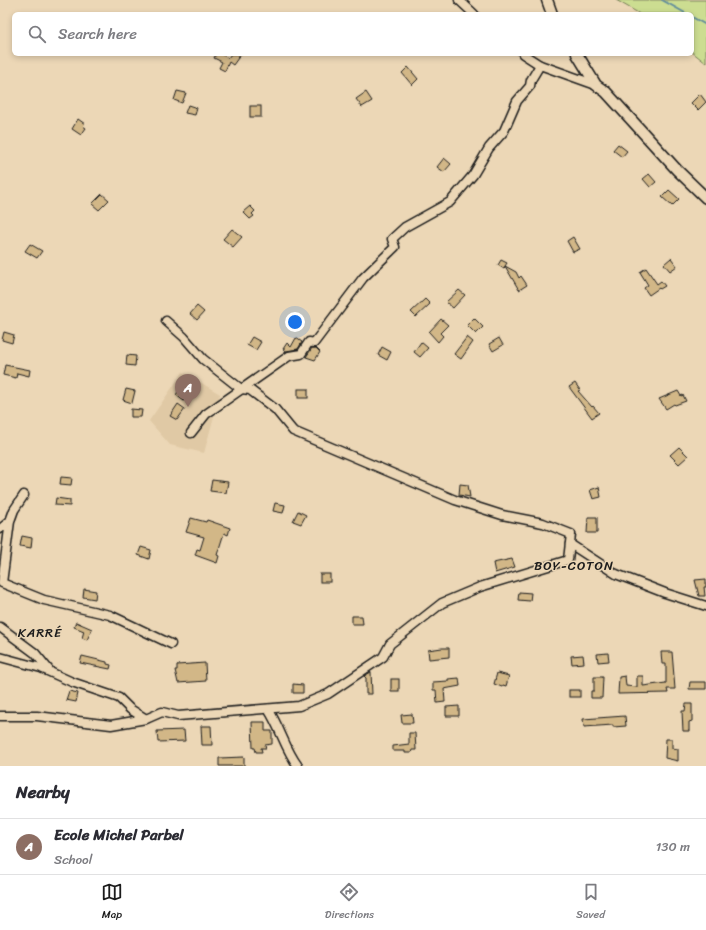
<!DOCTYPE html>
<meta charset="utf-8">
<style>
:root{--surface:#fff;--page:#f2f2f3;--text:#2b2b33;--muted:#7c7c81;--line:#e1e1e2;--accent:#1c1c1c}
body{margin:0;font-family:Sriracha,sans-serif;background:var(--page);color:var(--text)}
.you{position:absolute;left:295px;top:322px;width:14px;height:14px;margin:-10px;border:3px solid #fff;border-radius:50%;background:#1a73e8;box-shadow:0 0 0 6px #1a73e833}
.badge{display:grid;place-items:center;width:26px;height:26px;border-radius:50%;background:var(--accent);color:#fff;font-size:13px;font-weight:700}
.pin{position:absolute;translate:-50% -33px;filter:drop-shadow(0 1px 2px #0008)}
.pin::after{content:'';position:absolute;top:21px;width:14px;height:12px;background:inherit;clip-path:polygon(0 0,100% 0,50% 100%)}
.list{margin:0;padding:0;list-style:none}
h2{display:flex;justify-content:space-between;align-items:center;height:52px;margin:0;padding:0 16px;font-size:17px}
h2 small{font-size:13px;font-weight:400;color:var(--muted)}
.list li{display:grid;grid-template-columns:26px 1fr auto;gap:12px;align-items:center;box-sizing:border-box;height:56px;padding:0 16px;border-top:1px solid var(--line)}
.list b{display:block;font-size:15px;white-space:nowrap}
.list p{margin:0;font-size:13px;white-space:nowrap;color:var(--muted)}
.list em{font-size:13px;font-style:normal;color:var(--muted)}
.icon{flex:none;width:22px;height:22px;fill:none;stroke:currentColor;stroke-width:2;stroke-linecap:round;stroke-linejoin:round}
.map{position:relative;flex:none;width:706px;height:766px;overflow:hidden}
.search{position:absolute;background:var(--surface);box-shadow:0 2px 6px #0003;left:12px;right:12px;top:12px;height:44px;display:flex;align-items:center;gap:10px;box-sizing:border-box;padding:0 14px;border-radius:6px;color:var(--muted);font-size:15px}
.sheet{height:108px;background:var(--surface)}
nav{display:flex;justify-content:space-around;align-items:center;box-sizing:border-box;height:56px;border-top:1px solid var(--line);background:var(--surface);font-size:11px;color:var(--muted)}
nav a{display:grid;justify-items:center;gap:2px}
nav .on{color:var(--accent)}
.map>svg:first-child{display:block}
.built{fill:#e0c9a5}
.green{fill:#ccdd91;stroke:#747c56}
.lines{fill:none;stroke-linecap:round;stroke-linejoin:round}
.stream{stroke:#628d9c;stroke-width:2}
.building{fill:#d2b787;stroke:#1c1c1c}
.minor-casing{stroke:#1c1c1c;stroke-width:11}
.major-casing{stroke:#1c1c1c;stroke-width:13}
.minor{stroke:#ecd7b6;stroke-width:8}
.major{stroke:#ecd7b6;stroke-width:10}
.labels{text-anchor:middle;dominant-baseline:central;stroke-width:3;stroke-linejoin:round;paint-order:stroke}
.neighbourhood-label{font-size:13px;letter-spacing:1px;fill:#1c1c1c;stroke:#ecd7b6}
</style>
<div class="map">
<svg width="706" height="766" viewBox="0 0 706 766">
<rect width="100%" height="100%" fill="#ecd7b6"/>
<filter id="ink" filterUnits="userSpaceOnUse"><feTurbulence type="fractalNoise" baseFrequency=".025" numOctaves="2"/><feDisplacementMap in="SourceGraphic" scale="8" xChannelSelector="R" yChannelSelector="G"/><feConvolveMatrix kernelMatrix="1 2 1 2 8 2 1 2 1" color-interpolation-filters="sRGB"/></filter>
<g filter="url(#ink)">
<path class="built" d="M183 372 220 394 204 453 170 445 149 421Z"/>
<path class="green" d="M616 0H706V63L692 52V14H640Z"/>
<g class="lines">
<g class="stream">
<path d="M662 0 687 14"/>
<path d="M692 17 706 25"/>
</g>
</g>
<g class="building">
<path d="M216 54H221L228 58 231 54H241L233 65 229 62 225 71 219 68 222 62 214 58Z"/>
<path d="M408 67 418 79 412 85 402 73Z"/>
<path d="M177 91 186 93 182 103 174 100Z"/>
<path d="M366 92 372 101 362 107 356 99Z"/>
<path d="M700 94 706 102 698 110 691 103Z"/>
<path d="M188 105 197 108 195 115 185 113Z"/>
<rect x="250" y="106" width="11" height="11"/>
<path d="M78 119 85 124 83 126 86 128 81 135 72 129Z"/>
<path d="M618 144 627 151 622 157 613 150Z"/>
<path d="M444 158 451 164 444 172 437 167Z"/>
<path d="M649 174 656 182 650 187 643 179Z"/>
<path d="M669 190 679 199 672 206 662 197Z"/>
<path d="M102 194 109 200 99 210 92 204Z"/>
<path d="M250 206 255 211 252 214 254 216 250 219 243 212Z"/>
<path d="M232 229 242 237 233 247 223 239Z"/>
<path d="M573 237 580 249 573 252 567 241Z"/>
<path d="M30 244 42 251 37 258 25 251Z"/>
<path d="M671 258 677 266 670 271 664 264Z"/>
<path d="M501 260 507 263 505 266 516 272 519 278 521 276 527 285 519 290 505 266 504 269 498 265Z"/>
<path d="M646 268 657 284 661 281 665 286 660 289 659 288 649 295 644 288 648 285 640 272Z"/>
<path d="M459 290 465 295 453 308 446 302Z"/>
<path d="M425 299 430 304 416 317 411 312Z"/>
<path d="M197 306 204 312 197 320 190 314Z"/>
<path d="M474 318 483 327 476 334 467 325Z"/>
<path d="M441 319 448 325 440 333 443 336 438 342 429 332Z"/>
<path d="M4 332 14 335 12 343 2 340Z"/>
<path d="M252 337 261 342 256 350 247 345Z"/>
<path d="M467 337 473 342 461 359 454 354Z"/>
<path d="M296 338 302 342 298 349 286 351 283 349 287 343 291 347Z"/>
<path d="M499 338 503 345 493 351 489 344Z"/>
<path d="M421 342 428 348 420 357 414 352Z"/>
<path d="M382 347 391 352 387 360 378 355Z"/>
<path d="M312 348H316L320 352 315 360 306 357Z"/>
<path d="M127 355 136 356 135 366 126 365Z"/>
<path d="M5 365 30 370 29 376 17 373 16 378 3 375Z"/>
<path d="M575 383 580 390 578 391 592 407 593 406 599 413 592 418 569 387Z"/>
<path d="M181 387 189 392 184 401 176 395Z"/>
<path d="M126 389 135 391 132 403 123 400Z"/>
<rect x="298" y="389" width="10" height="9"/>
<path d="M678 391 681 396 683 395 686 401 675 405 674 404 666 409 659 399Z"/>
<path d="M178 404 185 409 177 420 170 416Z"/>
<path d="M131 409 142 410 141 417H131Z"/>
<path d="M679 447 688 456 679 464 670 455Z"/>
<path d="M61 477 72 478 71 485 60 484Z"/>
<path d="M212 480 228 482 226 493 210 491Z"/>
<path d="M460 484 468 485 470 497 459 495Z"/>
<path d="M599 487 601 497 593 499 590 490Z"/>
<path d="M56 498 70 500V506L55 505Z"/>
<path d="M275 503 285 505 283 513 273 511Z"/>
<path d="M298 511 306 515 301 524 293 521Z"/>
<path d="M588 517H597V533H587Z"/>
<path d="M191 518 206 522 207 520 230 528 228 535 224 533 217 555 219 556 217 563 195 555 197 549 200 550 204 537 186 532Z"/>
<path d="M22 536 32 538 31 548 20 546Z"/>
<path d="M141 547 151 550 149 559 138 555Z"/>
<path d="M512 559 515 567 495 573 493 563Z"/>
<rect x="320" y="574" width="10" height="8"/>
<path d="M706 579V587H704L705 596H699L695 580Z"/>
<path d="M84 589 96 591 95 599 83 597Z"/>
<path d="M519 592 531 593 530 601 518 600Z"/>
<path d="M352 616H362L363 624H352Z"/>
<path d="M76 622 92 629 87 640 82 638 84 631 74 627Z"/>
<path d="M442 648H449V657L429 659 428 650Z"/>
<path d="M661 652H672L675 689H667L668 693 618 694 619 677 625 676 626 686 637 687V676H643V686L666 683V664H662Z"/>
<path d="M608 653 609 661 598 662 597 654Z"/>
<path d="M583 655 584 663 572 664 571 656Z"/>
<path d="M82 656 107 662V664L111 665 110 669 80 663Z"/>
<path d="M205 663 206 681 178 683 175 670H177V665Z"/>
<path d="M371 672 372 694H366V678L364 676Z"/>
<path d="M497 673 509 676 506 686 503 685 502 687 494 684Z"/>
<path d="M594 677H603L602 698H591V691H594Z"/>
<path d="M459 678 460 686 444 689 445 702 437 703 436 690H433V682L448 681V679Z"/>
<rect x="391" y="679" width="8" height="12"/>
<path d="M690 682H706V689H689Z"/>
<path d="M293 684 303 685V693H293Z"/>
<rect x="569" y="690" width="11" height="7"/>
<path d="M69 691 78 693 76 702 66 700Z"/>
<path d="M686 704H692V721L689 722V731H683L682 711H685Z"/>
<path d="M459 706V716H446V707Z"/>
<path d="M412 714 413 723H402L401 715Z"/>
<path d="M625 716 626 726 613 727V725L584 727 583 719Z"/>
<path d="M252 722H265V731H272V744L265 745 266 748H261L262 752H256L255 748H253Z"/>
<path d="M201 726H211L212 745H202Z"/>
<path d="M184 730 185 741 158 742 157 731Z"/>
<path d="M409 733H415L416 750H412L411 753H405V751H393V746L409 744Z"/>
<path d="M666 739H672V748L678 749V761L665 758Z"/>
<path d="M244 757V766H219V758Z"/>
</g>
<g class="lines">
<g class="minor-casing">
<g id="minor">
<path d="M459 0 474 14"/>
<path d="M523 54 540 65 596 85"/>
<path d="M191 433 206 414 289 356 301 354 309 342 314 343 363 278 395 247 392 239 405 227 450 202 473 175 489 148 504 131 517 101 530 86 531 80 540 65"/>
<path d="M10 521 2 583 44 600 110 615 171 644"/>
<path d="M0 529 10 521 14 510 24 495"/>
<path d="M570 544 616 574 665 593 706 606"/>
<path d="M0 627 35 653 49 670"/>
<path d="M0 657 41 668 72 682 119 698 130 709 146 719"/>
<path d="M268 709C280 727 285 749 298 766"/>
<path d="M0 716H37L111 725 146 719 162 712 178 716 299 706 328 694 383 657 390 644 442 603 480 587 568 560 571 534 543 523 502 515 455 500 293 431 275 409 250 390 241 389 203 359 184 337 166 321"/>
</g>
</g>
<g class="major-casing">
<g id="major">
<path d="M547 0 552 14"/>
<path d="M577 54 596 85 606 92 677 170 706 198"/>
</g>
</g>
<use href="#minor" class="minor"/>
<use href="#major" class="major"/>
</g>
</g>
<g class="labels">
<g class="neighbourhood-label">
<text x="574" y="565">BOY-COTON</text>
<text x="40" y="632">KARRÉ</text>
</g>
</g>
</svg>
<div class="you"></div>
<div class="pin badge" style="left:188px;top:407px;background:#8d6e63">A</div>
<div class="search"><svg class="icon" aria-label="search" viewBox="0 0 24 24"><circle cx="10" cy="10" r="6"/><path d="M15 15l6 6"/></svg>Search here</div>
</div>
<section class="sheet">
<h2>Nearby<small></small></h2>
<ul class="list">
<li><span class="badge" style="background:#8d6e63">A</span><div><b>Ecole Michel Parbel</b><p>School</p></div><em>130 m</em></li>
</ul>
</section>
<nav>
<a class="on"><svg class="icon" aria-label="map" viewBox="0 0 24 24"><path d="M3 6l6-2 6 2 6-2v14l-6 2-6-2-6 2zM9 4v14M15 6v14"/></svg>Map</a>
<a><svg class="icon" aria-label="directions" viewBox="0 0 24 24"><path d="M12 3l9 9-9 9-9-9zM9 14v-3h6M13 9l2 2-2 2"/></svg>Directions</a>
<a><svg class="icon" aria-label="saved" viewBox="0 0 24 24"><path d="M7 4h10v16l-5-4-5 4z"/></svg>Saved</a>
</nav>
